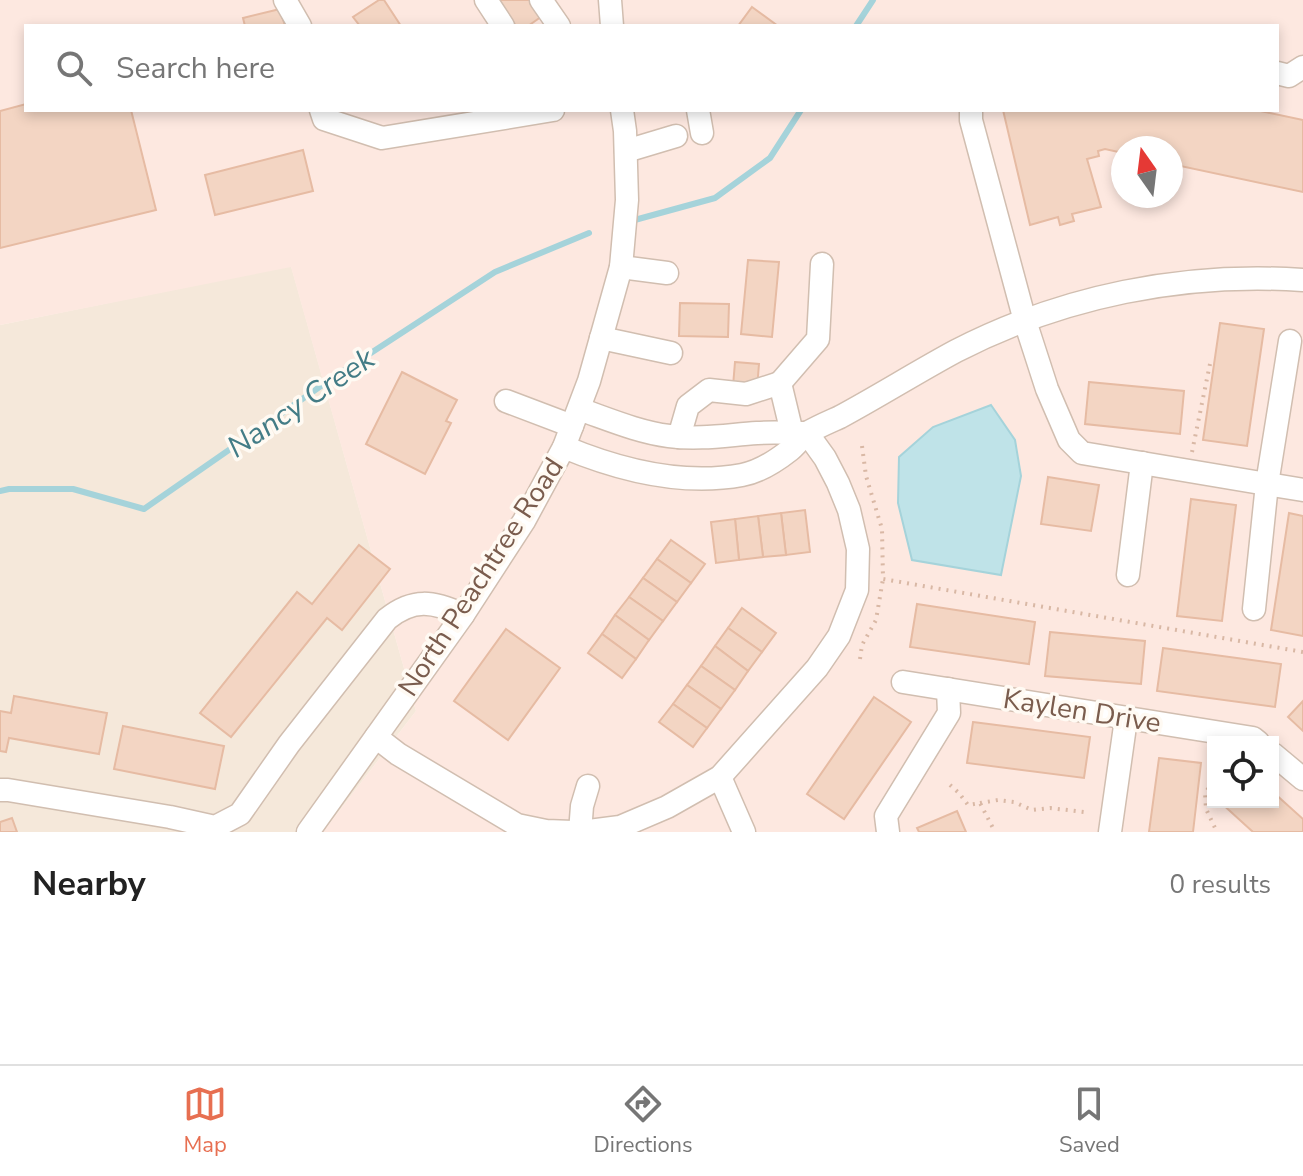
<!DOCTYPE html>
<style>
:root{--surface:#fff;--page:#f2f2f2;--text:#222;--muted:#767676;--line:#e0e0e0;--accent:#e76f51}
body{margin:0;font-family:"Nunito Sans",sans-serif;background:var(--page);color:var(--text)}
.controls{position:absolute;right:24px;bottom:24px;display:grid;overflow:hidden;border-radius:0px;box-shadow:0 4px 12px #0003}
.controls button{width:72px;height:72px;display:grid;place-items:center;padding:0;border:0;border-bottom:2px solid var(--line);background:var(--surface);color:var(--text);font:40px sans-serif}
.compass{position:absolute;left:1111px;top:136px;width:72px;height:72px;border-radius:50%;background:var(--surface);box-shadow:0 4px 12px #0003;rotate:346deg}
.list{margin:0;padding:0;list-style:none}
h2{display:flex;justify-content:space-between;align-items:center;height:104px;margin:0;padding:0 32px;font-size:34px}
h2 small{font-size:26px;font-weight:400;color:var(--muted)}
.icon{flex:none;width:44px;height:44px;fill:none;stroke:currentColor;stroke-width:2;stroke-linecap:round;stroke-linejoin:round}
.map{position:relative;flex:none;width:1303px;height:832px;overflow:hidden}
.search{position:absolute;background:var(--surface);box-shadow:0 4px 12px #0003;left:24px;right:24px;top:24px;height:88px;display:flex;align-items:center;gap:20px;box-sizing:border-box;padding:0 28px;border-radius:0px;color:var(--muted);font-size:30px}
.sheet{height:232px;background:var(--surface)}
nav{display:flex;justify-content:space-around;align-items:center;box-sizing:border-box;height:112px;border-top:2px solid var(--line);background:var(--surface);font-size:22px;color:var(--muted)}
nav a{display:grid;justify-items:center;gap:4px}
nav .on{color:var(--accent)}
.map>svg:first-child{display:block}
.residential{fill:#f5e8da}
.commercial{fill:#fde8e0;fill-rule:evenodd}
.water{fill:#bfe3e8;stroke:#a5d3da;stroke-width:2}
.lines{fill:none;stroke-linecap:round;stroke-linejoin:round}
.stream{stroke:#a5d3da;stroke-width:6}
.building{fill:#f3d5c3;stroke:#e6bba3;stroke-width:2}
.minor-casing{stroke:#d1beb0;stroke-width:25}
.path{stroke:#d9b8a5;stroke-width:4;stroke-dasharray:2 6;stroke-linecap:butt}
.minor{stroke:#fff;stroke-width:22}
.labels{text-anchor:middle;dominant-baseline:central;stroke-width:7;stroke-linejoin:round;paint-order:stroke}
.street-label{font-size:28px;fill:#7a5c4d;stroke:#fffaf3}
.water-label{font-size:30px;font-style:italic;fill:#437c86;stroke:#fffaf3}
</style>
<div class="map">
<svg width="1303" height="832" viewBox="0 0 1303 832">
<rect width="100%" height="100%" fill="#fdf6ec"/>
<path class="residential" d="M291 266 416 711 323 832H0V325Z"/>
<path class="commercial" d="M0 0H1303V832H323L416 711 291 267 0 325ZM26 26H1277V110H26ZM1123 148H1171V196H1123ZM1213 742H1273V802H1213Z"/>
<path class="water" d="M991 405 1015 440 1021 476 1001 575 912 560 898 503 899 457 933 427Z"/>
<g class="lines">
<g class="stream">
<path d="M856 26 873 0"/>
<path d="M631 221 715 198 770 158 801 110"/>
<path d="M0 491 9 489H73L144 509 331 379 495 272 589 233"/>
</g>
</g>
<g class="building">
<path d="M379 0H384L401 26H360L353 17Z"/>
<path d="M497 0H535L545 14 528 26H516Z"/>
<path d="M752 7 778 26H738Z"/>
<path d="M280 9 285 26H245L243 18Z"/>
<path d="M26 104V110H131L156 210 0 248V111Z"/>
<path d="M1003 110H1256L1303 120V192L1171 164V148H1123V153L1105 149 1098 151 1099 156 1087 159 1101 207 1072 214 1074 221 1060 225 1058 217 1030 225Z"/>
<path d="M303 150 313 191 215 215 205 175Z"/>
<path d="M748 260 779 262 772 337 741 334Z"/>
<path d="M680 303 729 304 728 337 679 336Z"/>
<path d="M1220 323 1264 329 1247 446 1203 440Z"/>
<path d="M735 362 759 364 757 388 733 386Z"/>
<path d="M402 372 457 400 446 421 451 423 425 474 366 444Z"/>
<path d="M1089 382 1184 391 1180 434 1085 424Z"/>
<path d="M1048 477 1099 485 1091 531 1041 524Z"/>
<path d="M1191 499 1236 505 1222 621 1177 616Z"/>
<path d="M805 510 810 552 786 555 781 513Z"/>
<path d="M781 513 786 555 763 557 758 516Z"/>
<path d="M1289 513 1303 516V636L1271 630Z"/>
<path d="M758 516 763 557 739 560 735 519Z"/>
<path d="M735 519 739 560 716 563 711 522Z"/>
<path d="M671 540 705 564 691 583 657 559Z"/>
<path d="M359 545 390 569 342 630 327 618 231 737 200 713 297 592 312 604Z"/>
<path d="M657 559 691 583 677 602 643 578Z"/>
<path d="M643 578 677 602 663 621 629 597Z"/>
<path d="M629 597 663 621 649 640 615 615Z"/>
<path d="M917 604 1035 622 1029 664 910 647Z"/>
<path d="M742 608 776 633 762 652 728 628Z"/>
<path d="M615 615 649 640 636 659 602 634Z"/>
<path d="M728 628 762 652 748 671 715 646Z"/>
<path d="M506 629 560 668 508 740 454 701Z"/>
<path d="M1050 632 1145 641 1141 684 1045 676Z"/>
<path d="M602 634 636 659 622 678 588 653Z"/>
<path d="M715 646 748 671 735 690 701 666Z"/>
<path d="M1163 648 1281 664 1275 707 1157 691Z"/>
<path d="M701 666 735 690 721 709 687 685Z"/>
<path d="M687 685 721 709 707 728 673 704Z"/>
<path d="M14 696 107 713 99 754 9 738 6 752 0 751V711L11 713Z"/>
<path d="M874 697 911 722 844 819 807 794Z"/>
<path d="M1303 701V731L1288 717Z"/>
<path d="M673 704 707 728 693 747 659 722Z"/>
<path d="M973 722 1090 737 1084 778 967 763Z"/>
<path d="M123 726 224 746 215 789 114 769Z"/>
<path d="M1159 758 1201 763 1193 832H1149Z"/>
<path d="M1273 792 1303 819V832H1253L1220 802H1273Z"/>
<path d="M957 811 966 832H919L917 828Z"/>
<path d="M12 818 17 832H0V822Z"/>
</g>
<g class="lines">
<g class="minor-casing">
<g id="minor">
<path d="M285 0 300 26"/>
<path d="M486 0 503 26"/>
<path d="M541 0 559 26"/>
<path d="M610 0 612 26"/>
<path d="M1277 73 1289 76 1303 67"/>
<path d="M321 110 324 119 382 138 553 110"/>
<path d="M698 110 702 133"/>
<path d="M971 110V120L1025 321 1047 389 1069 440 1082 453 1303 490"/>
<path d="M626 151 676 136"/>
<path d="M621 267 667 273"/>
<path d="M601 338 671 353"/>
<path d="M780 383 818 339 822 264"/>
<path d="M506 401 572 426"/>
<path d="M579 409C608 419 638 432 669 436 699 440 727 435 757 433 774 432 791 433 807 433"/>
<path d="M679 437 688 406 709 390 746 394 780 383 792 433"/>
<path d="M564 447C619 470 682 486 742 475 759 472 776 461 790 450 796 445 801 438 807 433 817 427 829 422 840 417 879 396 917 372 956 351 1063 296 1183 272 1303 280"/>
<path d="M1128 575 1142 463"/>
<path d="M1254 609 1267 484 1290 341"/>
<path d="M903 682 1253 738 1258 742"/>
<path d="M376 737 398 754 517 825 546 831 573 832"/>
<path d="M1273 754 1303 779"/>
<path d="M720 777 744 832"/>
<path d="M0 790H8L170 817 215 827 240 814 289 744 387 619C413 598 433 601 463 615"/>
<path d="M308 832 463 615 524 521 564 447 589 381 621 267 627 200 625 131 622 110"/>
<path d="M580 832 582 806 588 786"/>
<path d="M581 832 620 827 667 807 720 777 817 668 839 636 857 590 858 549 849 510 838 483 825 458 807 433"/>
<path d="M888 832 886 816 949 713 948 689"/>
<path d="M1110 832 1126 719"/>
</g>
</g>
<g class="path">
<path d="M862 446 866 476 882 529 883 579 1303 652"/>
<path d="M1192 452 1210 364"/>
<path d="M860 659 862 645 876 620 883 579"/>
<path d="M1213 782 1205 793 1206 809 1217 832"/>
<path d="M950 785 959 793 968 805 980 803 995 832"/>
<path d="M980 803 998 800 1014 802 1032 810 1050 808 1084 812"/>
</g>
<use href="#minor" class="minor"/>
</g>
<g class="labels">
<g class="street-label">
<text transform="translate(481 577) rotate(-57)">North Peachtree Road</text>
<text transform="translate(1082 711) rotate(9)">Kaylen Drive</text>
</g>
<g class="water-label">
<text transform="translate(301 403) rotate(-34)">Nancy Creek</text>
</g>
</g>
</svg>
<div class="controls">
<button><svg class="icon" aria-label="locate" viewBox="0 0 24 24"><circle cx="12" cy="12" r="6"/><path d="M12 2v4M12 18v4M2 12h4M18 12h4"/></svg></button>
</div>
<svg class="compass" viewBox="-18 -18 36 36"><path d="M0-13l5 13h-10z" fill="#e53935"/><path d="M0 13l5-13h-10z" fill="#767676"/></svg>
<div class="search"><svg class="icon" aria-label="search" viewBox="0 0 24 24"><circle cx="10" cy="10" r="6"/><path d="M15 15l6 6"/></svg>Search here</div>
</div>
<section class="sheet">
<h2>Nearby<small>0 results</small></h2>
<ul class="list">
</ul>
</section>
<nav>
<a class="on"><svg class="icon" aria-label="map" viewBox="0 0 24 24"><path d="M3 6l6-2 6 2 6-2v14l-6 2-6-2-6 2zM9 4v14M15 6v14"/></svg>Map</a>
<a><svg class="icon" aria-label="directions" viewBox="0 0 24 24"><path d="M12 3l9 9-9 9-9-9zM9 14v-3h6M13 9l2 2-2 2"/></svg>Directions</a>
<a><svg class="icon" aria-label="saved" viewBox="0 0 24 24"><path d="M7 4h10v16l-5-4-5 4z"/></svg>Saved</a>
</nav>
